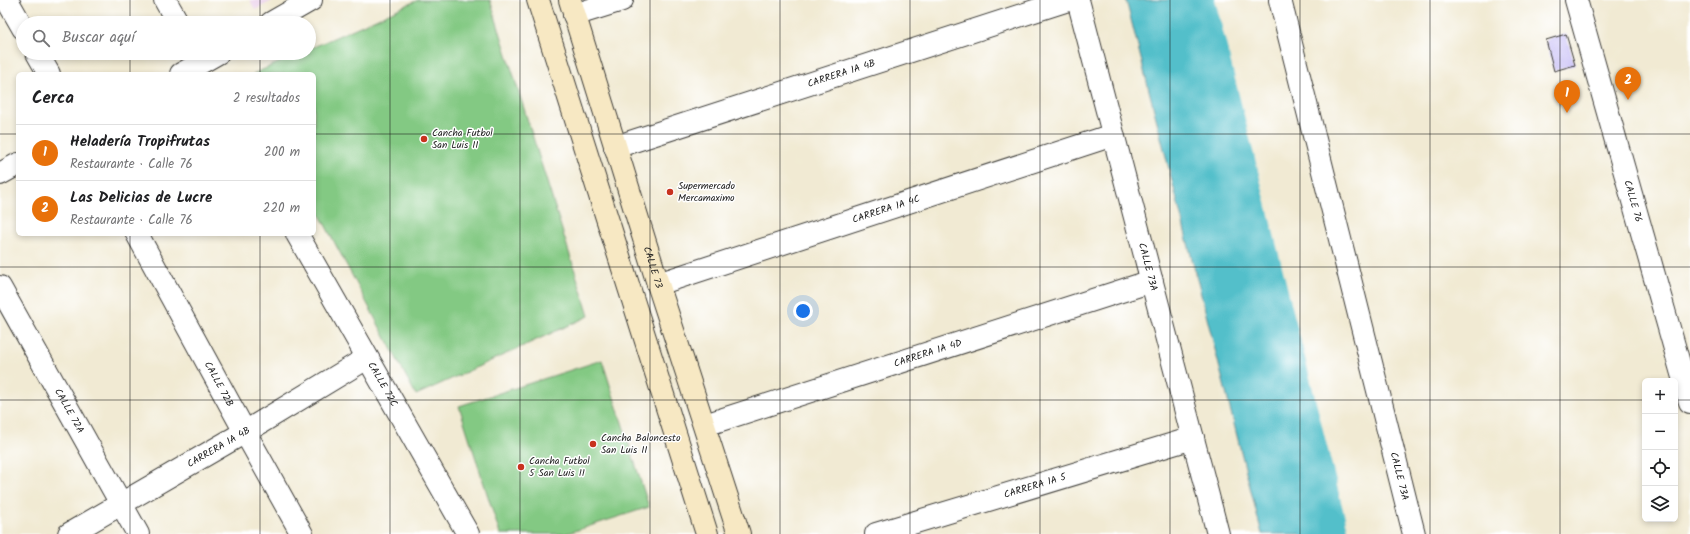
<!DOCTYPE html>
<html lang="es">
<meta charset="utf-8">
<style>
:root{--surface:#fff;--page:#f2f2f2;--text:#202124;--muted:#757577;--line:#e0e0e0;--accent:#c8321e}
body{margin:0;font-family:Kalam,sans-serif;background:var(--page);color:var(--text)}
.controls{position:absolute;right:12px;bottom:12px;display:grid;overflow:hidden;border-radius:6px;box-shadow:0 2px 6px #0003}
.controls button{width:36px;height:36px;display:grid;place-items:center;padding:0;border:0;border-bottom:1px solid var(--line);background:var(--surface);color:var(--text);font:20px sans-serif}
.you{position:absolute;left:803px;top:311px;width:14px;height:14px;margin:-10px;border:3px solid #fff;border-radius:50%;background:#1a73e8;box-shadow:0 0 0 6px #1a73e833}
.badge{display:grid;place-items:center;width:26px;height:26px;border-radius:50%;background:var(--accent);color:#fff;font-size:13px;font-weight:700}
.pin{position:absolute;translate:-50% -33px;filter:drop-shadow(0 1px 2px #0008)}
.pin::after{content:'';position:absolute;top:21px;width:14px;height:12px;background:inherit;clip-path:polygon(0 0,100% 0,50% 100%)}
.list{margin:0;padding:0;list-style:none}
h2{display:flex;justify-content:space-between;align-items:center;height:52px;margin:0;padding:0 16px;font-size:17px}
h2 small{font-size:13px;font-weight:400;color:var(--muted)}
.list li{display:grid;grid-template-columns:26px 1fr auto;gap:12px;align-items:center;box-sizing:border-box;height:56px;padding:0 16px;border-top:1px solid var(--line)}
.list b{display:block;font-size:15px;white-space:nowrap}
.list p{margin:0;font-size:13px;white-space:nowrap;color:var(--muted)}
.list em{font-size:13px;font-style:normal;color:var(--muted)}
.icon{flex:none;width:22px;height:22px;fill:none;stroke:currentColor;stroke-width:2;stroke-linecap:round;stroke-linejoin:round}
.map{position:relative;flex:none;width:1690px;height:534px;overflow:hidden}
.search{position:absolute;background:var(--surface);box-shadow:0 2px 6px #0003;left:16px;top:16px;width:300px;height:44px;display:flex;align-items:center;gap:10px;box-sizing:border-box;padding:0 14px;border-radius:22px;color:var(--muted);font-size:15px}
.panel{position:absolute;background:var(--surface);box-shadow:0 2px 6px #0003;left:16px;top:72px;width:300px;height:164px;border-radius:6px}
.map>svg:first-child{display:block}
.built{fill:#ebd1eb}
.green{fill:#83c983;stroke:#507250}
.water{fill:#52bfca;stroke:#376e73}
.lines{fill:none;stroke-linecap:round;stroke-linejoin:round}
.river{stroke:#52bfca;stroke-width:47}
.building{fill:#b4a7f3}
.street-casing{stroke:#3c3b37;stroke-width:24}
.secondary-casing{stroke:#3c3b37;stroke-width:24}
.street{stroke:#fff;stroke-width:22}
.secondary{stroke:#f7e8c3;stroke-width:22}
.grid{fill:none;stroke:#1c1c1c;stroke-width:1;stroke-opacity:0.55}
.poi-dot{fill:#c8321e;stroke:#fff;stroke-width:1.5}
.labels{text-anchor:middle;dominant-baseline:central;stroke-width:3;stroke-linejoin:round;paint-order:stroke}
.street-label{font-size:10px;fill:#1c1c1c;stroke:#fff}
.poi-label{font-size:10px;fill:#1c1c1c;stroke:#fff;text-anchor:start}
</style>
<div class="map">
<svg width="1690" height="534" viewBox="0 0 1690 534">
<rect width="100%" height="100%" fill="#fff"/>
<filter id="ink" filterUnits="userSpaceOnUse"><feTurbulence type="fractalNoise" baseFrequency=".025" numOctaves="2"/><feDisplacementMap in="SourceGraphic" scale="8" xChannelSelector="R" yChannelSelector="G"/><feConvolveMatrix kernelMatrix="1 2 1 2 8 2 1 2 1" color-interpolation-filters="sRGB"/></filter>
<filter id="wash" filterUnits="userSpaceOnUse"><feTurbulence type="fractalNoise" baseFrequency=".012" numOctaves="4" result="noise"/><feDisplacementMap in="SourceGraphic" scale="16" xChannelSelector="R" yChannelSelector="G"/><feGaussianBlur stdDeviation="0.9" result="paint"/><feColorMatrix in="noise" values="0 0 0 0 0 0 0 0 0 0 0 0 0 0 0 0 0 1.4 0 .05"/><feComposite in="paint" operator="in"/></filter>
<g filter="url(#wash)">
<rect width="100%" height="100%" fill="#f1ead3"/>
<path class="built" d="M250 0H274L255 10Z"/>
<g class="green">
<path d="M418 0H490L589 316 416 395 314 204V74H253L300 53H309V49Z"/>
<path d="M602 360 649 507 565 534H500L459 406Z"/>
</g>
<path class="water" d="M1126 0H1174L1310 534H1262Z"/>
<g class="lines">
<path class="river" d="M1191 0 1325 534"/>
</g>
<g id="blocks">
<path class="building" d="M1566 34 1575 65 1554 71 1546 40Z"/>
</g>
</g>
<g filter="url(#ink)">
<use href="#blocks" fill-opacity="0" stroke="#3c3b37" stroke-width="1"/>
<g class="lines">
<g class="street-casing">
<g id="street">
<path d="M7 0 23 28"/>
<path d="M165 0 178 23"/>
<path id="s1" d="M1078 0 1218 534"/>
<path id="s2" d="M1280 0 1414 534"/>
<path id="s3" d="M1576 0 1690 402"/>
<path d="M574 15 622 0"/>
<path d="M271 23 311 0"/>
<path d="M37 53 49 74"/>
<path d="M181 74 218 53"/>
<path id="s4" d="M615 147 1068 0"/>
<path d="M0 174 18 164"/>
<path id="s5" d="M137 234 245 432 302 534"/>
<path id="s6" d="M297 234 468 534"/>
<path id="s7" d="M658 284 1113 135"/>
<path id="s8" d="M0 287 138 534"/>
<path id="s9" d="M705 425 1152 281"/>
<path id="s10" d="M69 534 245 432 367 358"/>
<path id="s11" d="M876 534 1193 438"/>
</g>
</g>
<g class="secondary-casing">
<g id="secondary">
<path d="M538 0 707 534"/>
<path id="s12" d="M570 0 658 284 739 534"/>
</g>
</g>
<use href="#street" class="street"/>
<use href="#secondary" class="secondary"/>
</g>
</g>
<path class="grid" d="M130 0V23M260 0V23M390 0V534M520 0V534M650 0V534M780 0V534M910 0V534M1040 0V534M1170 0V534M1300 0V534M1430 0V534M1560 0V534M130 53V74M260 53V74M0 134H18M314 134H1690M130 234V534M260 234V534M0 267H1690M0 400H1645M1675 400H1690"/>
<g class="poi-dot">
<circle cx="424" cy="139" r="4"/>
<circle cx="670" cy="192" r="4"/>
<circle cx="593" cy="444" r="4"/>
<circle cx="521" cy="467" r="4"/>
</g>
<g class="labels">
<g class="street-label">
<text stroke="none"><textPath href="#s4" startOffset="238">CARRERA 1A 4B</textPath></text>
<text stroke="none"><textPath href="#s3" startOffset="209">CALLE 76</textPath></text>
<text stroke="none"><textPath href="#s7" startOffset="240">CARRERA 1A 4C</textPath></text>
<text stroke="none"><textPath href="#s12" startOffset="280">CALLE 73</textPath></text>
<text stroke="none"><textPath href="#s1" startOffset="276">CALLE 73A</textPath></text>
<text stroke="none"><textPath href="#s9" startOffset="234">CARRERA 1A 4D</textPath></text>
<text stroke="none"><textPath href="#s5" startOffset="171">CALLE 72B</textPath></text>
<text stroke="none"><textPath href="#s6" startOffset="173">CALLE 72C</textPath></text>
<text stroke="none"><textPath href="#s8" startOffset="142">CALLE 72A</textPath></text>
<text stroke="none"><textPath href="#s10" startOffset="173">CARRERA 1A 4B</textPath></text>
<text stroke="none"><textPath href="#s2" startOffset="491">CALLE 73A</textPath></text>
<text stroke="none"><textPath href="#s11" startOffset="166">CARRERA 1A 5</textPath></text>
</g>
<g class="poi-label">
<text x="432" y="133">Cancha Futbol<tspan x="432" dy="12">San Luis II</tspan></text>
<text x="678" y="186">Supermercado<tspan x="678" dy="12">Mercamaximo</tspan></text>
<text x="601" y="438">Cancha Baloncesto<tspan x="601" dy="12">San Luis II</tspan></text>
<text x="529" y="461">Cancha Futbol<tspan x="529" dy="12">5 San Luis II</tspan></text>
</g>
</g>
</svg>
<div class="controls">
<button>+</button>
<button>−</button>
<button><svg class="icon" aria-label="locate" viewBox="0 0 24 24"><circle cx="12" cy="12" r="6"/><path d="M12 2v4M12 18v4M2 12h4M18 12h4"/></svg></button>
<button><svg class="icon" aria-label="layers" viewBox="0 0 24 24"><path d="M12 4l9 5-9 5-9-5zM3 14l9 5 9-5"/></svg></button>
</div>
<div class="you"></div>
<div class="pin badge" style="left:1567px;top:113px;background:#e8710a">1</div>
<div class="pin badge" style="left:1628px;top:100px;background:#e8710a">2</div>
<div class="search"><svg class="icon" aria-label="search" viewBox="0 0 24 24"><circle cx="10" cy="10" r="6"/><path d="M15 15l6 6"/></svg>Buscar aquí</div>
<section class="panel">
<h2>Cerca<small>2 resultados</small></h2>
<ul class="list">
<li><span class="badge" style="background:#e8710a">1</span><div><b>Heladería Tropifrutas</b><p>Restaurante · Calle 76</p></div><em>200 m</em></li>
<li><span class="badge" style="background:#e8710a">2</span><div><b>Las Delicias de Lucre</b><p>Restaurante · Calle 76</p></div><em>220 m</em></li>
</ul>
</section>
</div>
